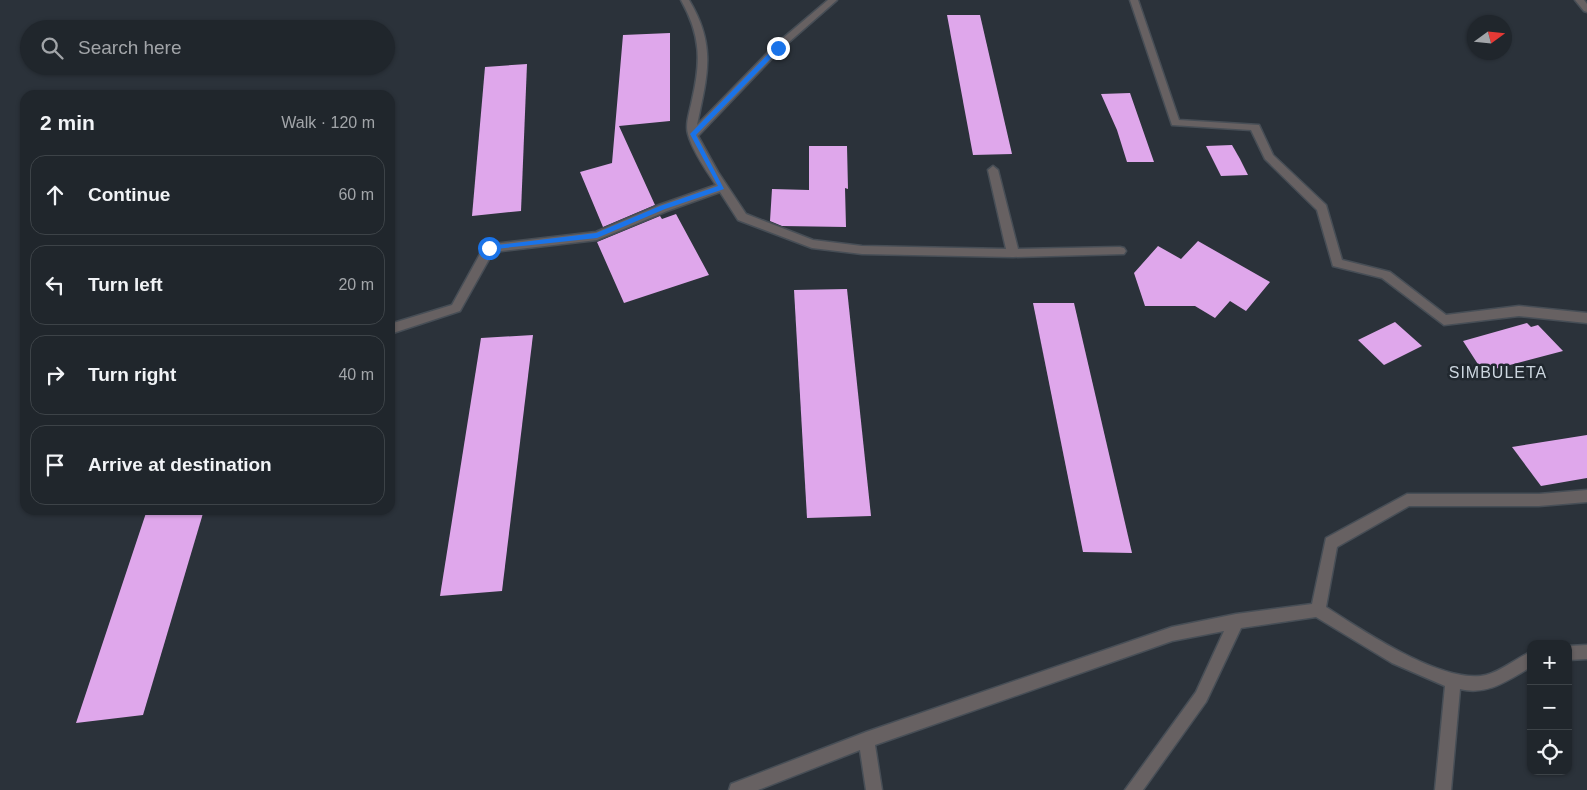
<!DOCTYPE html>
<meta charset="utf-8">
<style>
:root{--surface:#20262c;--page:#2d3238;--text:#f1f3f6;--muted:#a2a5a9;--line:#3d4348}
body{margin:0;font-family:Helvetica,sans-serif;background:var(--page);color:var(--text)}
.controls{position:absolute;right:15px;bottom:15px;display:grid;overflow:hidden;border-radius:10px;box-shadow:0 1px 4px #0004}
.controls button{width:45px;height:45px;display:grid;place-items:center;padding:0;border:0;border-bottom:1px solid var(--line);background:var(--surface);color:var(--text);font:25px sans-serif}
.compass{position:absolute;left:1467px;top:15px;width:45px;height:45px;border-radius:50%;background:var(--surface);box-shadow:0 1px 4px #0004;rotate:75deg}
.stop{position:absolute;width:15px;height:15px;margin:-11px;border:4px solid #1a73e8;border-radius:50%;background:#fff}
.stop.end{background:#1a73e8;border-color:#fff;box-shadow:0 1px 5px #0008}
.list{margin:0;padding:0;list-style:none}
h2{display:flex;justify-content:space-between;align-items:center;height:65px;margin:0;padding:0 20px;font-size:21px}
h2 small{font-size:16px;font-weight:400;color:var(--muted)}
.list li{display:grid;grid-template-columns:32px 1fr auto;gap:15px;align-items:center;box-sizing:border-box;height:80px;margin:0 10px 10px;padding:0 10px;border:1px solid var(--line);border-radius:15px}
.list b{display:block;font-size:19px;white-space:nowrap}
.list em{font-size:16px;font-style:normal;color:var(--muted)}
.icon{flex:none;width:28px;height:28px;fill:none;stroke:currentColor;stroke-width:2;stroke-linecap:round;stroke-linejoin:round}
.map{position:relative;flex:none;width:1587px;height:790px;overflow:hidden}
.search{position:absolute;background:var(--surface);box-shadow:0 1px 4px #0004;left:20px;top:20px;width:375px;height:55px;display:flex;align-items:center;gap:12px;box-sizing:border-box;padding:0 18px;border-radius:28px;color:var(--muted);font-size:19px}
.panel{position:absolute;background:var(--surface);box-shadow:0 1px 4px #0004;left:20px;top:90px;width:375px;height:425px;border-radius:15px}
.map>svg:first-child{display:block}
.building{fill:#dfa7eb}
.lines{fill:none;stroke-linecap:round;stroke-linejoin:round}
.minor-casing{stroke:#474e56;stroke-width:3}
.minor{fill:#676162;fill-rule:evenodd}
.route{fill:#1a73e8}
.labels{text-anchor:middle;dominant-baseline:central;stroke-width:5;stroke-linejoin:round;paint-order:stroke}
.quarter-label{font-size:16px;letter-spacing:1px;fill:#ccd6df;stroke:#21282f}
</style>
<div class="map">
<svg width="1587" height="790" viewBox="0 0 1587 790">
<rect width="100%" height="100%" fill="#2b323a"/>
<g class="building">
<path d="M947 15H980L1012 154 973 155Z"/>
<path d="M670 33V121L619 126 655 205 603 227 580 172 612 163 623 35Z"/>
<path d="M527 64 521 211 472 216 485 67Z"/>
<path d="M1130 93 1154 162H1127L1117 130 1101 94Z"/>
<path d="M1232 145 1240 159 1248 175 1221 176 1206 146Z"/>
<path d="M809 146H847L848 189 845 188 846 227 782 226 770 221 772 189 809 190Z"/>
<path d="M676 214 709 275 624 303 597 242 660 216 662 219Z"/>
<path d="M1198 241 1270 282 1246 311 1230 301 1215 318 1195 306H1145L1134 273 1158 246 1181 259Z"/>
<path d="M847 289 871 516 807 518 794 290Z"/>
<path d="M1033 303H1074L1132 553 1083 552Z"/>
<path d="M1395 322 1422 346 1384 365 1358 340Z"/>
<path d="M1527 323 1531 327 1538 325 1563 351 1483 372 1463 341Z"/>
<path d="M533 335 502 591 440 596 481 338Z"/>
<path d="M1587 435V478L1541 486 1512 447Z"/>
<path d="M147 510H204L143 715 76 723Z"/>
</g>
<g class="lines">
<g class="minor-casing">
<g id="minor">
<path d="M681 0H689C717 46 707 76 697 125L775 45 828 0H837L781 49 698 136 718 172 746 214 813 240 862 246 1006 249 988 170 993 166 998 170 1018 249 1120 247 1124 248 1126 251 1124 254 1013 257 862 254 812 248 738 220 720 192 667 211 597 240 493 252 460 311 390 334V324L452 305 485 245 596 232 659 205 716 185C707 172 692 150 688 134 685 124 690 111 692 100 701 61 701 36 681 0Z"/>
<path d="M1130 0H1138L1179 120 1259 125 1273 155 1326 205 1342 260 1390 272 1446 315 1519 306 1587 313V323L1519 316 1444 325 1382 278 1333 266 1317 210 1265 159 1251 130 1172 125Z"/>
<path d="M1575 0H1584L1587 4V12L1584 11Z"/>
<path d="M1587 490V502L1539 506H1409L1337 547 1326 607C1362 630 1443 685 1486 675 1502 671 1516 658 1531 652V667C1508 680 1487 696 1460 689L1451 790H1435L1445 686 1392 663 1316 617 1241 628 1206 702 1143 790H1125L1196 692 1224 631 1172 641 875 745 882 790H866L860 750 758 790H729L731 784 866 732 1172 627 1236 614 1312 604 1326 538 1407 494H1539Z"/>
<path d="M1587 645V659L1568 660V646Z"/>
</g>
</g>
<use href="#minor" class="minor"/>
</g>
<path class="route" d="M776 46 781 48 696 135 724 189 665 209 597 238 486 250V246H489L596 233 660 206 718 186 690 134Z"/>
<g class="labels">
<g class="quarter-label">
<text x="1498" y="372">SIMBULETA</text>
</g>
</g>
</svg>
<div class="controls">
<button>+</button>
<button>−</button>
<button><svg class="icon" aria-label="locate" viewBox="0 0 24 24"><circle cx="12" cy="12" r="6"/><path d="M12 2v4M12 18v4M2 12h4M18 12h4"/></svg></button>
</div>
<svg class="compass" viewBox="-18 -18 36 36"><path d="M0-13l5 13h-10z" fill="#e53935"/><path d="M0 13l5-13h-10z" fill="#a2a5a9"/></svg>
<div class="stop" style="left:489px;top:248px"></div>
<div class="stop end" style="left:778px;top:48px"></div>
<div class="search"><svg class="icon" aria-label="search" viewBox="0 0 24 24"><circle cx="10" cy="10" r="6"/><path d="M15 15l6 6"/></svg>Search here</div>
<section class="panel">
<h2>2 min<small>Walk · 120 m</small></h2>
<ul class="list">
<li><svg class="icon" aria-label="ahead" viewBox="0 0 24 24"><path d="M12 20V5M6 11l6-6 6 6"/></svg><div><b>Continue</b></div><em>60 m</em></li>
<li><svg class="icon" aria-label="left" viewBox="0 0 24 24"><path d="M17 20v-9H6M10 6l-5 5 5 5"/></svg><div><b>Turn left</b></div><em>20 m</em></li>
<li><svg class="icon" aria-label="right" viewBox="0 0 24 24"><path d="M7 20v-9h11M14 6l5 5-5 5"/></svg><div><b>Turn right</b></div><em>40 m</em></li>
<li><svg class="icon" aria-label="arrive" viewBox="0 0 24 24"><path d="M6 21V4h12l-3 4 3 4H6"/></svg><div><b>Arrive at destination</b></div></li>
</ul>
</section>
</div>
